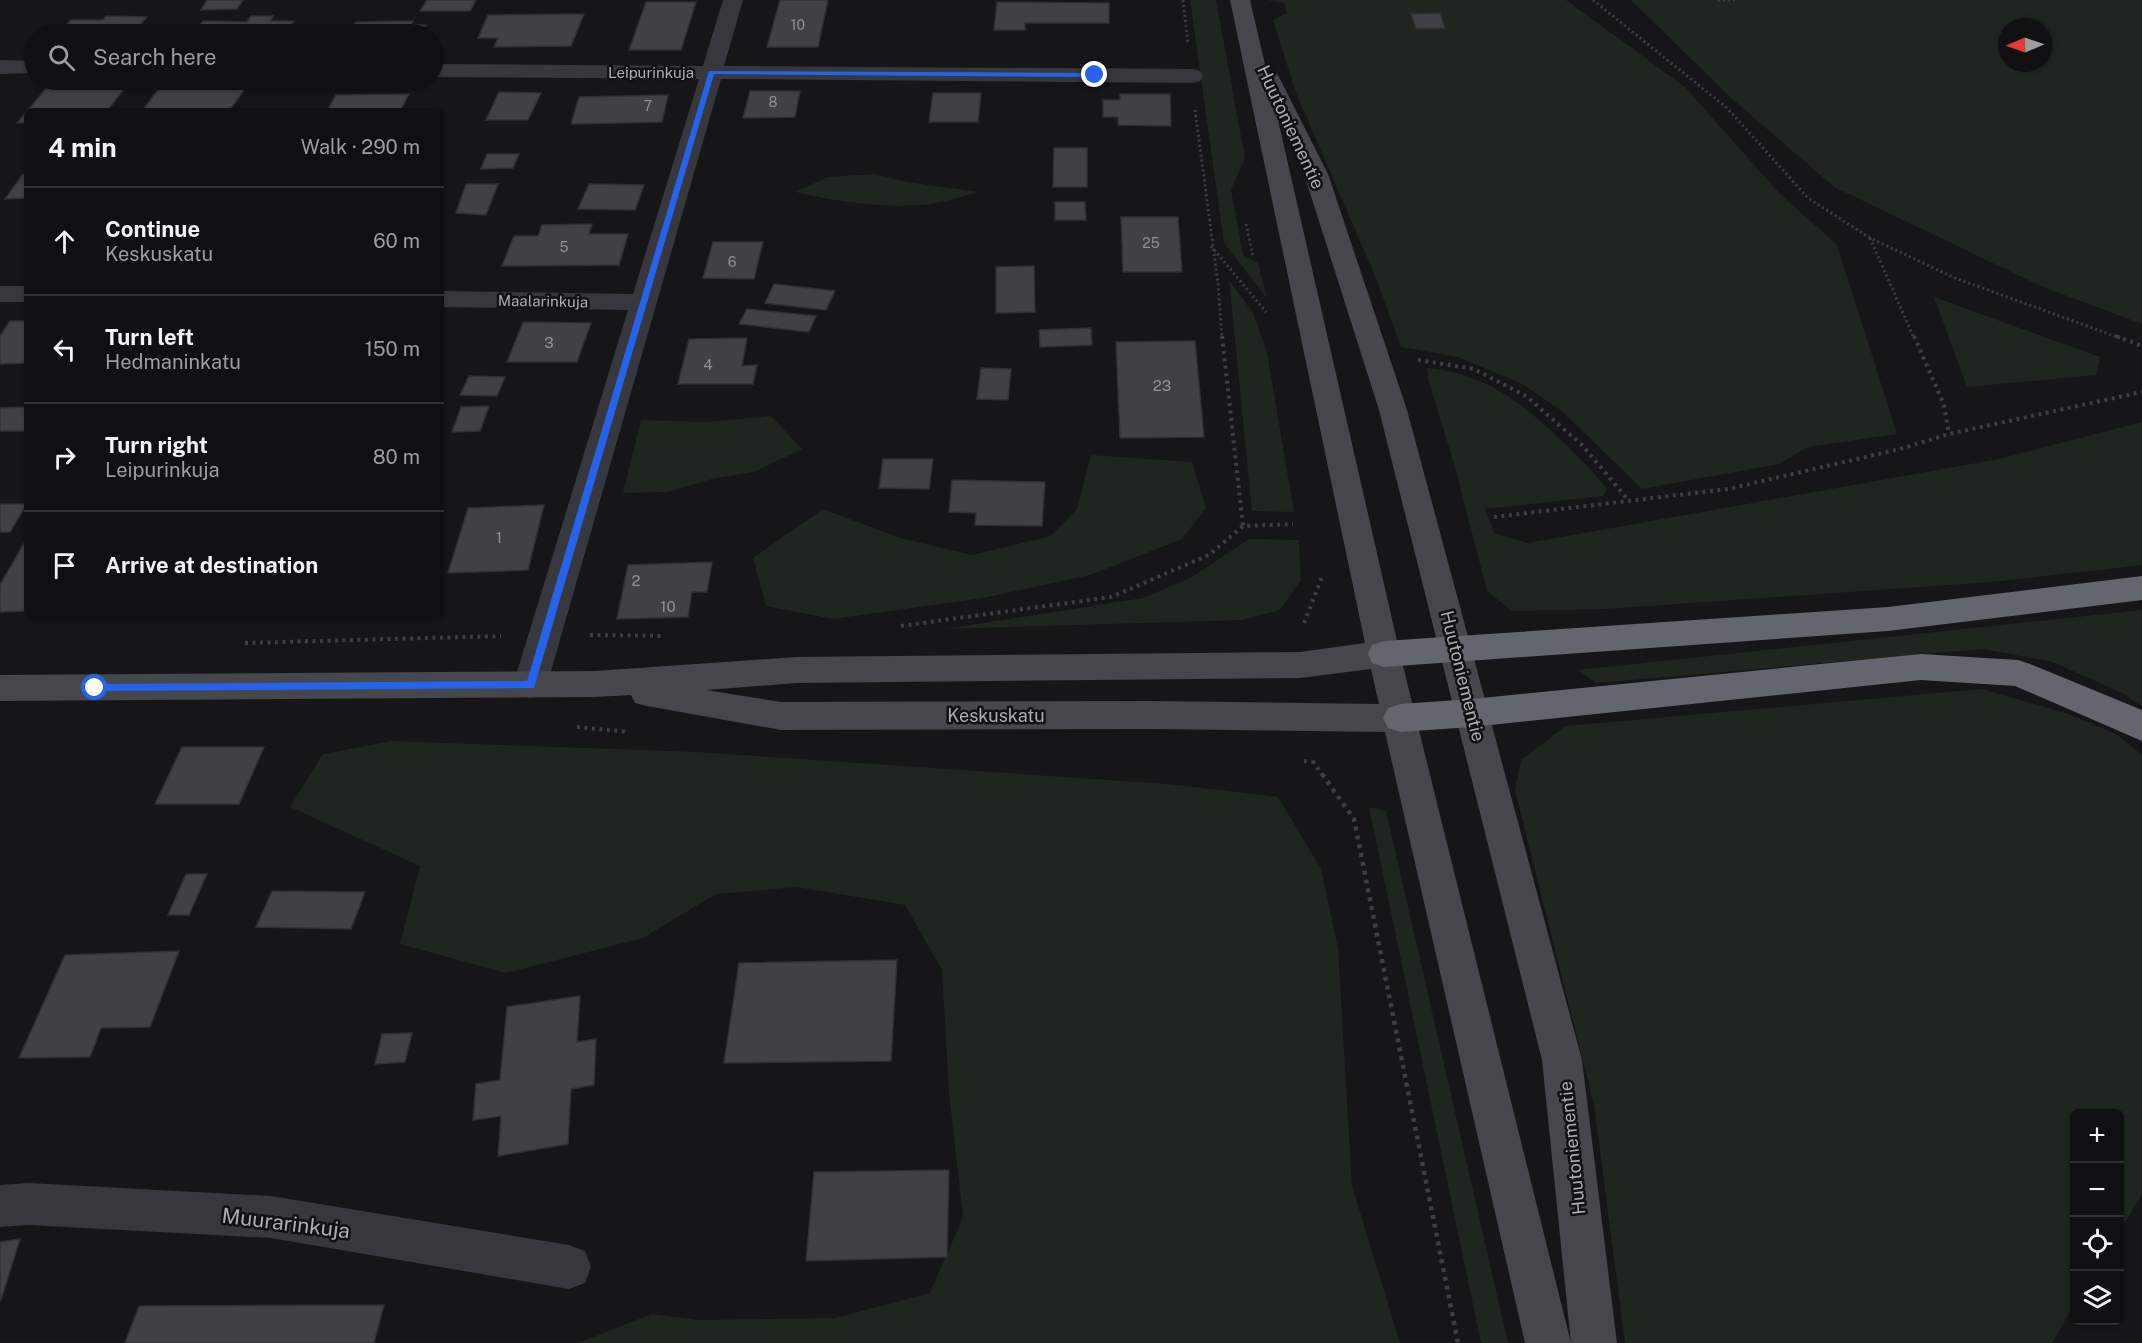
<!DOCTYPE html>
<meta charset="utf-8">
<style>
:root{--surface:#101012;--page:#19191b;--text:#f1f3f6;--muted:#9c9d9f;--line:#303032}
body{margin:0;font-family:"Public Sans",sans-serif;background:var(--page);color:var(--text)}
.controls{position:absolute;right:18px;bottom:18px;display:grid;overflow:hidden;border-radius:9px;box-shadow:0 2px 4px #0004}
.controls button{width:54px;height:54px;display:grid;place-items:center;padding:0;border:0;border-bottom:2px solid var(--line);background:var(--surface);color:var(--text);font:30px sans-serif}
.compass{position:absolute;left:1998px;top:18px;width:54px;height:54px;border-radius:50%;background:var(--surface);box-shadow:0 2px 4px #0004;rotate:268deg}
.stop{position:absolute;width:18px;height:18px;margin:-14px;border:4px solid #2563eb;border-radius:50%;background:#fff}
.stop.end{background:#2563eb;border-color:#fff;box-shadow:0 2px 6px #0008}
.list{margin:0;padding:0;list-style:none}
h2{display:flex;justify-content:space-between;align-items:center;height:78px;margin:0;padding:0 24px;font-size:26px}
h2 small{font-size:20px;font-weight:400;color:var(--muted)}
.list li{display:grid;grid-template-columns:39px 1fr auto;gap:18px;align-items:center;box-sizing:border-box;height:108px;padding:0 24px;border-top:2px solid var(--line)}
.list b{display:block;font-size:22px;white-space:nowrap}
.list p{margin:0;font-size:20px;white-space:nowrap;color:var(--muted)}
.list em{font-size:20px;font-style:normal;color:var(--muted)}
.icon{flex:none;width:33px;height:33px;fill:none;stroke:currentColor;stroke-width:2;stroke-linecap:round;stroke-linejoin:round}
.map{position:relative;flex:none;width:2142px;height:1343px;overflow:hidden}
.search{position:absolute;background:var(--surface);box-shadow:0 2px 4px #0004;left:24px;top:24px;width:420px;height:66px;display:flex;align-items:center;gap:15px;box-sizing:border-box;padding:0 21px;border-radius:33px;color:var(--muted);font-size:22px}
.panel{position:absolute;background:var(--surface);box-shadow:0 2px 4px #0004;left:24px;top:108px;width:420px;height:510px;border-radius:9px}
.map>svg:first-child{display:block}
.green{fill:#1e261f;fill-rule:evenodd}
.building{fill:#404145;stroke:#303034;stroke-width:1.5}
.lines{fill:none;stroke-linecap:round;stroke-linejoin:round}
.path-far2{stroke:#3d3f44;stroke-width:3;stroke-dasharray:2 3;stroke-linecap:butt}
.path-far1{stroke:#3d3f44;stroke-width:4;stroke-dasharray:3 4.5;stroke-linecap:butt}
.path{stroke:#3d3f44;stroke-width:4.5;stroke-dasharray:4 5;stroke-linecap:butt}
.street{fill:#37383d;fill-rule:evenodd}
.secondary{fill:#45474d;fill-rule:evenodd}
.highway{fill:#63666e;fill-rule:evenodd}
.route{fill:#2563eb}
.labels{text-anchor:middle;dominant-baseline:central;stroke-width:5;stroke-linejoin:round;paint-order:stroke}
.far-number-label{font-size:14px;fill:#8e929b}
.far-street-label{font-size:15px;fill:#a8adb8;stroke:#111113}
.number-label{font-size:15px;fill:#8e929b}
.street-label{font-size:18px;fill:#a8adb8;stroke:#111113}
.near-street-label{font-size:21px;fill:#a8adb8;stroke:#111113}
</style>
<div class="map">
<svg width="2142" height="1343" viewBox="0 0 2142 1343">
<rect width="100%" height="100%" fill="#161618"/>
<g class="green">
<path d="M1190 0H1216L1245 158 1231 190 1243 255 1258 263 1267 298 1224 243Z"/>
<path d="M1267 0H1566L1685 87 1778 192 1837 245 1897 434 1808 447 1779 464 1642 489 1562 411 1522 384 1458 357 1401 347 1376 278 1296 93 1273 20 1287 13 1284 3Z"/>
<path d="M1631 0H2142V324L2043 287 1834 187 1728 95ZM2007 27H2043V63H2007Z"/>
<path d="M875 174 907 182 979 192C963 196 946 202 930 204 886 209 839 202 796 192L827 177Z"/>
<path d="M1229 280 1253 313 1267 352 1294 512 1252 511Z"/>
<path d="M1934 297 2100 357 2096 375 1967 387Z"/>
<path d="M1427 368C1486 373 1525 405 1566 445 1580 459 1595 473 1607 489L1603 496 1485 509 1494 533 1528 543 1999 459 2142 422V565L1992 582 1605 609 1512 611 1487 591 1455 467 1429 382Z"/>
<path d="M771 416 802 449 754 472 712 479 668 492 623 493 641 420 706 422Z"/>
<path d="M1091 455 1192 462 1206 508 1182 539 1090 575 983 598 833 619 766 606 753 558 823 509 900 538 972 555 1051 536 1077 509Z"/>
<path d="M1249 539 1299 540 1301 580 1280 610 1242 620 945 629 1143 598 1192 577Z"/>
<path d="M2142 610V706L2122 693 2053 662 1983 649 1597 683 1578 670Z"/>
<path d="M1982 689 2069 714 2116 734 2142 755V1194L2120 1231V1114H2074V1305L2052 1343H1625L1594 1105 1515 790 1521 760 1566 726Z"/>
<path d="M392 741 697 752 1168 784 1278 797 1321 869 1338 948 1352 1186 1400 1343H578L652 1314 699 1320 835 1318 930 1293 963 1217 949 1093 942 970 905 905 796 887 716 894 643 938 506 973 400 944 420 866 290 807 323 754Z"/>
<path d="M1369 807 1386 811 1508 1343H1481Z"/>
</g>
<g class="building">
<path d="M207 0H243L237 9 201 10Z"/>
<path d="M427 0H476L470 11H420Z"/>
<path d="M780 0H828L818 47H767Z"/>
<path d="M646 2H696L681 50H629Z"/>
<path d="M997 2 1109 3V23H1025V30H994Z"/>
<path d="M1440 13 1445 28 1416 29 1411 14Z"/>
<path d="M584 14 571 46 494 47 498 38H478L488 15Z"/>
<path d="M106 16 147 17 132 34H58L71 20H103Z"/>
<path d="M251 16H273L270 21H294L284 34H193L203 21 247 22Z"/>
<path d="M413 21 411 25H426L420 34H348L356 22Z"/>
<path d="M49 85H127L107 111H27V123H17Z"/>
<path d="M161 86H247L229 111H142Z"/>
<path d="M750 91H800L795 117 743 118Z"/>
<path d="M499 92 541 93 528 120H486Z"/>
<path d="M933 93H981L978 122H929Z"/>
<path d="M409 94 400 111H327L336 95Z"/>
<path d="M1120 94H1170L1171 126 1118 125V117H1103V100H1120Z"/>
<path d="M668 95 662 122 571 124 579 97Z"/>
<path d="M1054 148H1087V187H1053Z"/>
<path d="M487 154H519L513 168 481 169Z"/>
<path d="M23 174H27V198L5 199Z"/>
<path d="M466 184H498L486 215 456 213Z"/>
<path d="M589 184 644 185 635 210 578 209Z"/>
<path d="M1055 202H1085L1086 220H1055Z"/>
<path d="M1121 217H1178L1182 272H1123Z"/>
<path d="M592 224 589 234H628L619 265 502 266 514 236H538L542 225Z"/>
<path d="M713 242H763L754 279 703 278Z"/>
<path d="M1034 266 1035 312 996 313V267Z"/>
<path d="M774 284 835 291 826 310 765 303Z"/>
<path d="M747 309 816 316 809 332 739 324Z"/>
<path d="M10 321H27V363L0 364V336Z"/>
<path d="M523 322 591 323 577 362H507Z"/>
<path d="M1091 328 1092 345 1040 347 1039 330Z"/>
<path d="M747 338 742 366 757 365 753 384H678L689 339Z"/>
<path d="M1195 341 1204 437 1120 438 1116 342Z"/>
<path d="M981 368 1011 369 1008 400 977 399Z"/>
<path d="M469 376 505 377 497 396 460 395Z"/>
<path d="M489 406 480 431 452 432 461 407Z"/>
<path d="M27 407V431H0V408Z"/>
<path d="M883 459H933L929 489 879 488Z"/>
<path d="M952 480 1045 482 1042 526 975 525 976 513 949 512Z"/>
<path d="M0 504H27L10 532H0Z"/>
<path d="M544 505 528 570 448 573 468 508Z"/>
<path d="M27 538V611L0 612V585Z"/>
<path d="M712 562 707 592H692L688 617 617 619 628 565Z"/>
<path d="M182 747H264L239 804H155Z"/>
<path d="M186 874H207L189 915H168Z"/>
<path d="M272 891 365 892 351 929 256 927Z"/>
<path d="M179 951 150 1027 101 1028 90 1057 19 1058 65 955Z"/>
<path d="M897 960 891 1061 724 1063 739 963Z"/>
<path d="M580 996 577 1042 596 1039 594 1085 571 1089 568 1144 498 1156 501 1116 473 1120 476 1084 500 1080 507 1007Z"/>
<path d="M412 1033 405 1062 375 1064 382 1034Z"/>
<path d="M949 1170 947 1257 806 1261 814 1172Z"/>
<path d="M20 1239 1 1300H0V1242Z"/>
<path d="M384 1305 374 1343H125L139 1306Z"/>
</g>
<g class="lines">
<g class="path-far2">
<path d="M1183 0 1188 43"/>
<path d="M1593 0 1727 108 1808 198 1870 238 1955 278 2120 338"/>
<path d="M1718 0H1736"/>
<path d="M1195 110 1218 283 1222 338"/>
<path d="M1246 224 1253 257"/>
<path d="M1870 238 1914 338"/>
<path d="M1211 246 1266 312"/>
</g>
<g class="path-far1">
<path d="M1222 336 1243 526"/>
<path d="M1914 336 1944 405 1949 434"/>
<path d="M2116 336 2142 346"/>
<path d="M1418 360 1474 369 1526 396 1582 445 1629 501"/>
<path d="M1494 517 1728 489 1900 449 1949 434 2142 392"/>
<path d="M1304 623 1322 577"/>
<path d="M901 626 1111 597 1209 555 1243 526 1293 524"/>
<path d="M590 635 663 636"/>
<path d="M245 643 501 636"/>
<path d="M577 727 629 732"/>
<path d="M1304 761 1313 762"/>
<path d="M1313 761 1323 776"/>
</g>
<path class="path" d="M1322 774 1354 819 1458 1343"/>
<g class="street">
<path d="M723 0H743L724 66 1192 69 1200 71 1203 76 1200 81 1192 83 721 79 547 685 542 694 530 698 518 694 513 685 628 310 441 307V291L633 294 699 79 434 77V64L703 66Z"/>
<path d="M0 60 34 61V73L0 74Z"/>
<rect x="0" y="286" width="27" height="16"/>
<path d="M29 1183 271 1196 569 1245 585 1251 591 1267 585 1283 569 1289 271 1238 29 1225 0 1227V1185Z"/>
</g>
<path class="secondary" d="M1230 0H1250L1267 73 1277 74 1280 79 1328 174 1407 410 1582 1060 1617 1343H1571L1542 1060 1379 410 1304 174 1278 120 1400 654 1571 1343H1525L1385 732 1152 729 781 730 647 706 635 703 631 695 595 697 0 701V675L595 671 797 657 1300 652 1365 643ZM1371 669 1379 704 1152 701 781 702 706 690 797 683 1300 678Z"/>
<g class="highway">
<path d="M2142 576V600L1888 631 1384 667 1372 663 1368 654 1372 645 1384 641 1888 607Z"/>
<path d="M1921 654 2018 660 2030 664 2142 710V741L2015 686 1921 680 1472 727 1400 732 1388 728 1383 718 1388 708 1400 704 1472 699Z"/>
</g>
</g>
<path class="route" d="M709 71 1095 73 1098 75 1095 77 714 74 534 688 92 691 90 688 95 684 527 681Z"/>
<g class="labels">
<g class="far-number-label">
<text x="798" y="25">10</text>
<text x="773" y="102">8</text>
<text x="648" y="106">7</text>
<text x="1151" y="243">25</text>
<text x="564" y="247">5</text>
<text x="732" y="262">6</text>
</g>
<g class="far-street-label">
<text x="651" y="72">Leipurinkuja</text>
<text transform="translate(543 301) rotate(1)">Maalarinkuja</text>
</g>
<g class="number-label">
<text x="549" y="342">3</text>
<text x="708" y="364">4</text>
<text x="1162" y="385">23</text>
<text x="499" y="537">1</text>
<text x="636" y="580">2</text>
<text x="668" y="606">10</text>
</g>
<g class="street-label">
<text transform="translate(1291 127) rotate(65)">Huutoniementie</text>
<text transform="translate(1463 676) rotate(76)">Huutoniementie</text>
<text x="996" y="715">Keskuskatu</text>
<text transform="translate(1572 1148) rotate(-96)">Huutoniementie</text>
</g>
<g class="near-street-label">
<text transform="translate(286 1223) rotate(7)">Muurarinkuja</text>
</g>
</g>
</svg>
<div class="controls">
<button>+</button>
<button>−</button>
<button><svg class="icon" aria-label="locate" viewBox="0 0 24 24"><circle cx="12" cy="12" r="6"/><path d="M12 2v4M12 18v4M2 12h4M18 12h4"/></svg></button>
<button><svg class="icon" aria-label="layers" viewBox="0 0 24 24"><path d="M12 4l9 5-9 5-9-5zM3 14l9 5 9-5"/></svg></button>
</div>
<svg class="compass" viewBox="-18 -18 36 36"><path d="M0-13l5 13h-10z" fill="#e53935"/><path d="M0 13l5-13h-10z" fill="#9c9d9f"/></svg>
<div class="stop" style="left:95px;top:688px"></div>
<div class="stop end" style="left:1095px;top:75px"></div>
<div class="search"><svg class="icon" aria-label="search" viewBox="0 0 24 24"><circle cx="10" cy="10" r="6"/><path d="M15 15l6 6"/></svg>Search here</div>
<section class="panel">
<h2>4 min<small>Walk · 290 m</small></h2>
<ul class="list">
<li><svg class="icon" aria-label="ahead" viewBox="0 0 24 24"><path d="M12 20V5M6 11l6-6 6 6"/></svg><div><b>Continue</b><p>Keskuskatu</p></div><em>60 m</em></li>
<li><svg class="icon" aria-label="left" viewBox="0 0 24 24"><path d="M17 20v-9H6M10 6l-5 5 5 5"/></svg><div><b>Turn left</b><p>Hedmaninkatu</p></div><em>150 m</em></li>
<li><svg class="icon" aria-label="right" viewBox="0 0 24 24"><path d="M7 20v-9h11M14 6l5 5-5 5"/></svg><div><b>Turn right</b><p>Leipurinkuja</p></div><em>80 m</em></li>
<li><svg class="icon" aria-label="arrive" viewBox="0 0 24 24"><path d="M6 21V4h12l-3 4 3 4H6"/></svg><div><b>Arrive at destination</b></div></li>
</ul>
</section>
</div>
